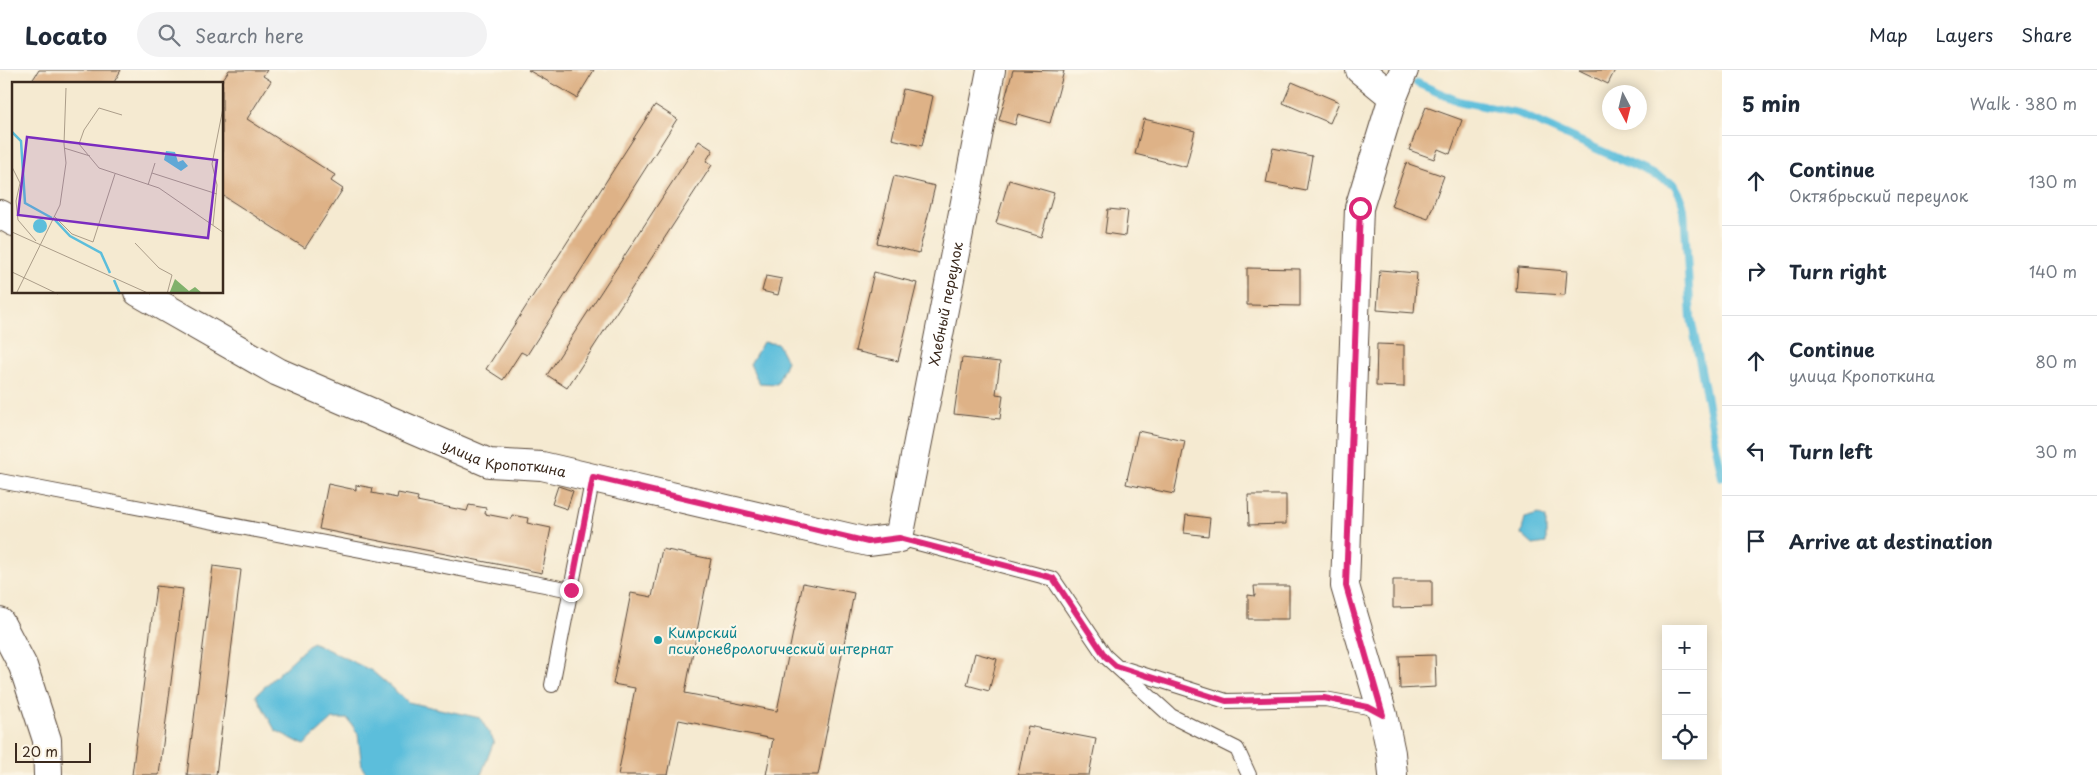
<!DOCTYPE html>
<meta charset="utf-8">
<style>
:root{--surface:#fff;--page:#f2f2f3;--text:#1f2937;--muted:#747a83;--line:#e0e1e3}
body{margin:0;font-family:"Playpen Sans",sans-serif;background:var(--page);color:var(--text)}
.controls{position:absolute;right:15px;bottom:15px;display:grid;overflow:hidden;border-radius:0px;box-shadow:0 2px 12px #0003}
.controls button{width:45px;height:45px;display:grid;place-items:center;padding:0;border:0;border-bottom:1px solid var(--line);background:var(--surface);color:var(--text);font:25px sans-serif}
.compass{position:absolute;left:1602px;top:15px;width:45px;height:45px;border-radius:50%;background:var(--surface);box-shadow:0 2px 12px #0003;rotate:173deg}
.scale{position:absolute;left:15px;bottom:12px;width:76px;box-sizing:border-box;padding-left:5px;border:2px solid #3b2a1e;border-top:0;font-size:14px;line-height:18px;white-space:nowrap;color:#3b2a1e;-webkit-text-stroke:4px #fcf5e5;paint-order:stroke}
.stop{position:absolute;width:15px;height:15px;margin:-11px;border:4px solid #db2777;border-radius:50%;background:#fff}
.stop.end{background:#db2777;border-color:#fff;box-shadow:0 1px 5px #0008}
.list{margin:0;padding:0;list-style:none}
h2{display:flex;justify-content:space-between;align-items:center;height:65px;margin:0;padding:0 20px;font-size:21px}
h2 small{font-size:16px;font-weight:400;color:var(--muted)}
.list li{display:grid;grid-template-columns:32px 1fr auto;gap:15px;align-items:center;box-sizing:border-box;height:90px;padding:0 20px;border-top:1px solid var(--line)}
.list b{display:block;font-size:19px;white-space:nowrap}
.list p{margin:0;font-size:16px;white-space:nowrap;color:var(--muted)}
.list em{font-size:16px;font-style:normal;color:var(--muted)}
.icon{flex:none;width:28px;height:28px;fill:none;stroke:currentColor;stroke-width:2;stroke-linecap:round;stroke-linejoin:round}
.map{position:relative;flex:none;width:1722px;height:705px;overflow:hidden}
header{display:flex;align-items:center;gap:30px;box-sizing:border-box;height:70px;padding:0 25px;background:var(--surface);border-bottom:1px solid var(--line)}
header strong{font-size:24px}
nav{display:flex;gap:28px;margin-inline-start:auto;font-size:18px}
.search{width:350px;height:45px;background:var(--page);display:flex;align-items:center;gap:12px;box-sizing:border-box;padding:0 18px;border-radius:28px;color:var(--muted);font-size:19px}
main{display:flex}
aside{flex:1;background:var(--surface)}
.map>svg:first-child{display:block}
.water{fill:#5cbedb;stroke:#4c747c}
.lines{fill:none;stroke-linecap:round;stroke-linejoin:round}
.stream{stroke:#5cbedb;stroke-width:8}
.building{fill:#deb287}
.lane-casing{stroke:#574739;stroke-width:16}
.street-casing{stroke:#574739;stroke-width:30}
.lane{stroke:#fff;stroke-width:14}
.street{stroke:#fff;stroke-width:28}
.route{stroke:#db2777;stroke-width:6}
.culture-dot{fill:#0f9aa8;stroke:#fcf5e5;stroke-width:2}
.labels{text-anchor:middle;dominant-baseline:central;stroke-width:4.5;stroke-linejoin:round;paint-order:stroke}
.street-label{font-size:14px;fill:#3b2a1e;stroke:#fcf5e5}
.culture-label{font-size:14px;fill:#0d838f;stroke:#fcf5e5;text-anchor:start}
.inset-river{fill:none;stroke:#5cbedb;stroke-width:2.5}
.inset-road{fill:none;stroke:#ab9d89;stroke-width:1}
.view{fill:#7b2cbf;fill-opacity:0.15;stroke:#7b2cbf;stroke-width:2.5}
.inset-edge{fill:none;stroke:#3b2a1e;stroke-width:2.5}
</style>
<header>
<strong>Locato</strong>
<div class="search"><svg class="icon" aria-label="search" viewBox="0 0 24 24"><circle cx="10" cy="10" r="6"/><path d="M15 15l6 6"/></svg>Search here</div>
<nav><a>Map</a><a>Layers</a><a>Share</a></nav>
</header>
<main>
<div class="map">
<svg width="1722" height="705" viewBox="0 0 1722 705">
<rect width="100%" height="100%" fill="#fcf5e5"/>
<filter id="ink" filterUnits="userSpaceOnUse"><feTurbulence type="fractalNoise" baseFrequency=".02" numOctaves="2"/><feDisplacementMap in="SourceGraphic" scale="10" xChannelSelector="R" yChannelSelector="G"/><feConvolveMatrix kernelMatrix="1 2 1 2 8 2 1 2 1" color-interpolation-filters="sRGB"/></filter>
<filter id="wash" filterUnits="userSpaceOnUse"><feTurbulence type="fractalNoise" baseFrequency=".0096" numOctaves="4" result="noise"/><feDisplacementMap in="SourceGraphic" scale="20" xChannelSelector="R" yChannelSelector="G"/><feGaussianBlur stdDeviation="1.12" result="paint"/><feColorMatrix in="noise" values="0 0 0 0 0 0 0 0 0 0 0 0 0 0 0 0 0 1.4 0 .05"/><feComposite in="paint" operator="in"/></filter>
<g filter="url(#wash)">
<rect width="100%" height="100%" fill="#f5ead1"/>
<g class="water">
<path d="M763 272 778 274 787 291 777 314 759 313 750 294Z"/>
<path d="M1538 444 1546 448V473L1533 475 1521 464 1525 448Z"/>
<path d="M312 572 372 601 408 632 480 648 494 671 481 705H367L362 697 358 664 348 649H333L304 675 275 660 256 625Z"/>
</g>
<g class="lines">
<path class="stream" d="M1417 13 1458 31 1518 43 1674 114 1681 127 1684 140 1691 248 1722 407"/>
</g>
<g id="blocks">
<g class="building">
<path d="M39 0H121L113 14H30Z"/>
<path d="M229 0H267L263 6 271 11 247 49 335 105 331 111 343 119 305 178 222 125V14H220Z"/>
<path d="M528 0H594L577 28Z"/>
<path d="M1013 0 1064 1 1050 53 1018 44 1015 55 999 50Z"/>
<path d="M1579 0H1615L1608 14Z"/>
<path d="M1292 12 1339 32 1330 53 1283 33Z"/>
<path d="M903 19 933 26 922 76 892 69Z"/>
<path d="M655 35 677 49 527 285 521 282 503 310 486 299Z"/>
<path d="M1426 37 1462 50 1450 84 1438 79 1434 89 1409 80Z"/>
<path d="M1144 49 1195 61 1186 97 1135 84Z"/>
<path d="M699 71 713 80 706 91 712 95 567 318 547 305Z"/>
<path d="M1273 78 1312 86 1306 121 1266 113Z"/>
<path d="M1406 93 1444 106 1428 149 1391 136Z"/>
<path d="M894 106 935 116 919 183 877 173Z"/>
<path d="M1009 110 1054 123 1041 167 996 153Z"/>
<path d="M1108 139 1128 141 1125 166 1105 163Z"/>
<path d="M1518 197 1567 201 1565 225 1516 222Z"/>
<path d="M1247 198 1300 199V236L1247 235Z"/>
<path d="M1380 200 1417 203 1414 243 1377 240Z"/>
<path d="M874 202 917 213 898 291 855 281Z"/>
<path d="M766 206 782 209 778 225 762 221Z"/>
<path d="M1377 274 1404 275V317L1376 316Z"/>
<path d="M962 288 1000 292 996 324 1003 325 1000 349 954 344Z"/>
<path d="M1138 361 1185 371 1174 424 1126 414Z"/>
<path d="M328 414 356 420V415L373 418 372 423 397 428 398 423 418 427 417 431 467 441 469 435 486 438 485 444 511 449 512 445 528 448 527 453 551 458 542 503 319 459Z"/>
<path d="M558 416 573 421 567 439 552 434Z"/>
<path d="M1248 425H1286V454L1249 455Z"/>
<path d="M1186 445 1210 448 1208 466 1184 463Z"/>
<path d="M662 479 711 489 685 623 777 641 803 513 854 523 818 705H766L773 669 679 650 668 705H618L635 618 613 614 631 523 652 527Z"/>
<path d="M213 496 241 500 216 705H187Z"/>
<path d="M1393 510H1432V537L1393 538Z"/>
<path d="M156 516 183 519 159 705H132Z"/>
<path d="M1254 516H1289V549H1248V525L1255 526Z"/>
<path d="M975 583 997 589 989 621 967 615Z"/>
<path d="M1435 585 1436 617 1400 619 1399 586Z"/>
<path d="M1028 656 1096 669 1089 705H1018Z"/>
</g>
</g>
</g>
<g filter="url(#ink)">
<use href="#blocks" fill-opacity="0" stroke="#574739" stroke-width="1"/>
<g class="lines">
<g class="lane-casing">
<g id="lane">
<path d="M0 411 571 520"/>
<path d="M899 468 1053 509 1105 586 1171 646 1237 679 1249 705"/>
<path d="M1122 598 1226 631 1325 629 1368 637 1382 645"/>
<path d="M552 615 593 407"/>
</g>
</g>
<g class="street-casing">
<g id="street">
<path d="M1360 0 1393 27"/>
<path d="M0 144 14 152"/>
<path id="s1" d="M138 222 278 302 489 393 542 396 868 472 899 468 991 0"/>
<path d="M0 552 23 596 47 670 48 705"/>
<path d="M1393 705 1391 683 1383 645 1345 516 1359 138 1393 27 1404 0"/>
</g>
</g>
<use href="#lane" class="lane"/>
<use href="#street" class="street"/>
</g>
</g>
<g class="lines" filter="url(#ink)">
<path class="route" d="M571 520 593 407 868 472 899 468 1053 508 1105 586 1116 596 1226 631 1324 628 1368 637 1383 645 1346 516 1360 138"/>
</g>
<circle class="culture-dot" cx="658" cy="570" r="5"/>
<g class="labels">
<g class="street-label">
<text stroke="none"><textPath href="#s1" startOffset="1049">Хлебный переулок</textPath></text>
<text stroke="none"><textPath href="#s1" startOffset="405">улица Кропоткина</textPath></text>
</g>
<g class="culture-label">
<text x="668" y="562">Кимрский<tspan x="668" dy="16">психоневрологический интернат</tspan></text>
</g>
</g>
<g transform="translate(12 12)">
<rect width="211" height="211" fill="#f5ead1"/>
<path d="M163 197 177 209 183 205 190 211 157 212Z" fill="#80b16b"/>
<path d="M154 69 163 70 166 80 171 78 176 84 169 89 152 78ZM21 144a7 7 0 1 1 14 0a7 7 0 1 1-14 0Z" fill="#5cbedb"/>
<path class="inset-river" d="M0 50 9 59 13 121 40 136M43 138 58 154 89 171 98 191M102 198 108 212"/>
<path class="inset-road" d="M110 33 87 26 72 48 67 62 87 86 147 106 212 151M52 66 78 74M0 85 8 101 4 119 6 138 24 159M140 91 205 112M136 103 143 81M42 134 60 152 81 160 103 92M201 143 205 103 200 82 212 21M0 150 138 212M123 161 147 186 160 193 155 212M0 190 46 212M4 212 48 123 54 81 52 62 54 6"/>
<path class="view" d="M15 55 205 78 196 156 6 133Z"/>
<rect width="211" height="211" class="inset-edge"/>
</g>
</svg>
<div class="controls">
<button>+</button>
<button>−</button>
<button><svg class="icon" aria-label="locate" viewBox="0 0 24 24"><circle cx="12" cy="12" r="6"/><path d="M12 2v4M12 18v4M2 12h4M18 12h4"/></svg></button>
</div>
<svg class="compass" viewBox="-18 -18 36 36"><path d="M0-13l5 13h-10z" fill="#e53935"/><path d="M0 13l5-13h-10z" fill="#747a83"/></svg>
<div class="scale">20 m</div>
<div class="stop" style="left:1360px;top:138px"></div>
<div class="stop end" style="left:571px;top:520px"></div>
</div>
<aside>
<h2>5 min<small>Walk · 380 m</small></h2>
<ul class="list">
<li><svg class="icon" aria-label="ahead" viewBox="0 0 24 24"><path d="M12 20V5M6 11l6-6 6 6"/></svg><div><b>Continue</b><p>Октябрьский переулок</p></div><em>130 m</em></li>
<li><svg class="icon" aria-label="right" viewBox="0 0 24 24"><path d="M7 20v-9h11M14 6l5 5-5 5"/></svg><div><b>Turn right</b></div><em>140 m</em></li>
<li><svg class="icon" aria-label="ahead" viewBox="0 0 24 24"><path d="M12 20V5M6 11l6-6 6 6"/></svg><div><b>Continue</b><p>улица Кропоткина</p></div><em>80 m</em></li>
<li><svg class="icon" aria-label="left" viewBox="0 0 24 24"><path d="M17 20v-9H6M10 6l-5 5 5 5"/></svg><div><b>Turn left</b></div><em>30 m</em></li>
<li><svg class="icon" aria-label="arrive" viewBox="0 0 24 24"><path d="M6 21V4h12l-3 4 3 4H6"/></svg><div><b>Arrive at destination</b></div></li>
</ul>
</aside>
</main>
